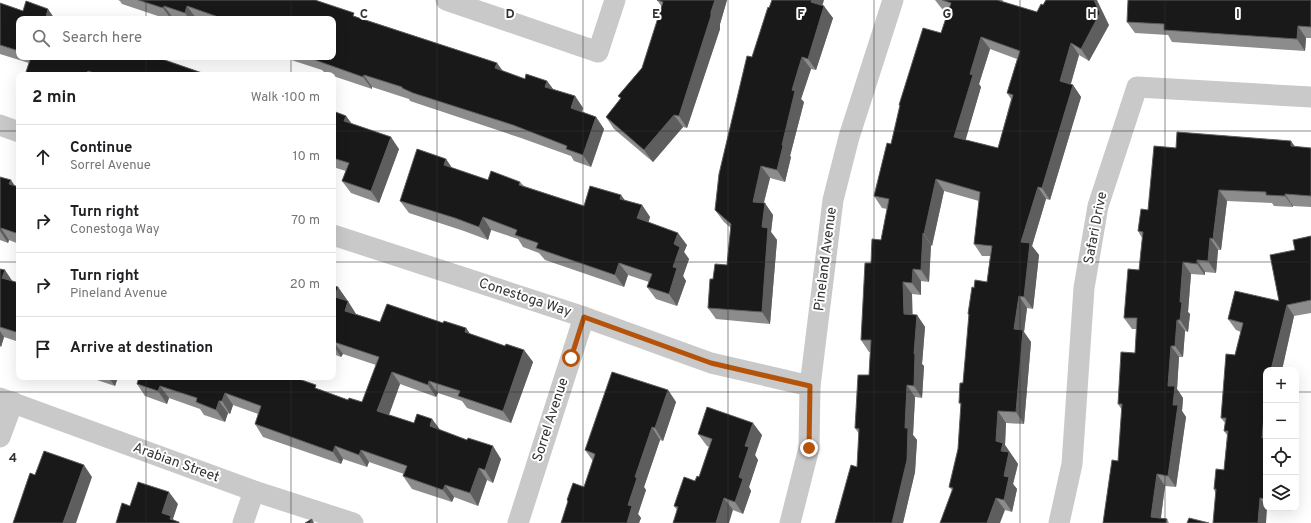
<!DOCTYPE html>
<meta charset="utf-8">
<style>
:root{--surface:#fff;--page:#f6f6f6;--text:#202124;--muted:#757577;--line:#e0e0e0}
body{margin:0;font-family:Overpass,sans-serif;background:var(--page);color:var(--text)}
.controls{position:absolute;right:12px;bottom:12px;display:grid;overflow:hidden;border-radius:8px;box-shadow:0 4px 16px #0002}
.controls button{width:36px;height:36px;display:grid;place-items:center;padding:0;border:0;border-bottom:1px solid var(--line);background:var(--surface);color:var(--text);font:20px sans-serif}
.stop{position:absolute;width:12px;height:12px;margin:-9px;border:3px solid #b45309;border-radius:50%;background:#fff}
.stop.end{background:#b45309;border-color:#fff;box-shadow:0 1px 4px #0008}
.list{margin:0;padding:0;list-style:none}
h2{display:flex;justify-content:space-between;align-items:center;height:52px;margin:0;padding:0 16px;font-size:17px}
h2 small{font-size:13px;font-weight:400;color:var(--muted)}
.list li{display:grid;grid-template-columns:26px 1fr auto;gap:12px;align-items:center;box-sizing:border-box;height:64px;padding:0 16px;border-top:1px solid var(--line)}
.list b{display:block;font-size:15px;white-space:nowrap}
.list p{margin:0;font-size:13px;white-space:nowrap;color:var(--muted)}
.list em{font-size:13px;font-style:normal;color:var(--muted)}
.icon{flex:none;width:22px;height:22px;fill:none;stroke:currentColor;stroke-width:2;stroke-linecap:round;stroke-linejoin:round}
.map{position:relative;flex:none;width:1311px;height:523px;overflow:hidden}
.search{position:absolute;background:var(--surface);box-shadow:0 4px 16px #0002;left:16px;top:16px;width:320px;height:44px;display:flex;align-items:center;gap:10px;box-sizing:border-box;padding:0 14px;border-radius:8px;color:var(--muted);font-size:15px}
.panel{position:absolute;background:var(--surface);box-shadow:0 4px 16px #0002;left:16px;top:72px;width:320px;height:308px;border-radius:8px}
.map>svg:first-child{display:block}
.lines{fill:none;stroke-linecap:round;stroke-linejoin:round}
.minor{stroke:#c9c9c9;stroke-width:21}
.wall{fill:#8c8c8c;fill-rule:evenodd}
.shaded-wall{fill:#5e5e5e}
.building{fill:#191919;stroke:#5e5e5e;fill-rule:evenodd}
.route{stroke:#b45309;stroke-width:5}
.grid{fill:none;stroke:#323232;stroke-width:1;stroke-opacity:0.55}
.labels{text-anchor:middle;dominant-baseline:central;stroke-width:4;stroke-linejoin:round;paint-order:stroke}
.street-label{font-size:14px;fill:#323232;stroke:#fff}
.grid-label{font-size:13px;text-anchor:middle;font-weight:bold;fill:#323232;stroke:#fff;stroke-width:4;stroke-linejoin:round;paint-order:stroke}
</style>
<div class="map">
<svg width="1311" height="523" viewBox="0 0 1311 523">
<rect width="100%" height="100%" fill="#fff"/>
<g class="lines">
<g class="minor">
<path d="M446 0 598 52 615 0"/>
<path d="M0 125 19 132"/>
<path d="M333 235 584 317 711 363 810 386"/>
<path d="M0 398 254 491 353 523"/>
<path d="M0 437 13 402"/>
<path d="M243 523 254 491"/>
<path d="M518 523 584 317"/>
<path d="M790 523 809 448 810 386 833 200 849 137 893 0"/>
<path d="M1059 523 1072 464 1084 288 1098 206 1137 87 1311 97"/>
</g>
</g>
<g class="wall">
<path d="M118 0H315L357 17 497 63 503 71 525 79 547 81 553 89 575 96 583 108 582 112 596 117 604 129 591 167 574 161 571 156 521 138 410 101 409 99 372 87V89L333 76V75H331L324 72 322 70 282 57H333V19H199L196 18V19L173 18 167 19 122 4 120 1Z"/>
<path d="M657 0H727L720 24V29L687 128 683 127 653 162 614 129 606 117 621 99 618 96 642 68 662 7Z"/>
<path d="M935 0H1003L1002 2 1037 12 1043 5 1109 25 1089 61 1079 55 1071 84 1073 85 1081 97 1050 200 1046 199 1032 246 1039 255 1033 309 1027 308 1024 332 1031 342 1024 424 1006 423 1005 445 1018 464 1013 484 1017 489 1012 512 1005 510 952 490 949 487 958 449 961 405 959 403 963 383 969 316 968 314 974 288 987 282 990 256H982L974 244 979 201 944 191 932 246 931 245 929 282 921 281V295L912 294V315H917L925 327 922 364 924 366 922 398 915 397 913 435 917 440 915 472 903 523H835L857 467 859 434 855 428 869 375 870 352H869L861 340 871 263 881 240 887 209 882 208 874 196 891 144 900 106 899 105 941 33 948 11 942 9ZM990 49 1017 59 1007 93 1011 99 998 148 965 140 981 87 979 84Z"/>
<path d="M1311 0V38H1306L1305 51 1172 42 1168 35 1135 33 1127 22Z"/>
<path d="M0 3 23 11 48 9 19 19V57H156L208 75H28L26 72 29 63 0 54Z"/>
<path d="M822 6 833 18 816 70 811 69 801 99 804 102 790 156 791 157 785 182 770 178 764 203 773 215 771 232 777 240 770 324 716 319 708 308 713 279 727 265 731 228 724 222 715 210 752 57 769 8Z"/>
<path d="M333 111 346 116 352 124 399 149 379 203 351 193 342 181 346 171 333 167Z"/>
<path d="M1295 147 1311 148V207L1293 206V207L1274 206 1272 203 1227 201 1221 250H1218L1216 273 1205 272V275L1191 274 1188 312 1190 314 1188 332 1185 331 1183 357H1179L1177 389 1183 398 1182 411 1186 417 1176 487 1165 486 1161 518 1167 519 1169 523H1103L1118 461 1122 410 1118 404 1135 353 1137 329H1132L1124 318 1139 270 1142 238 1138 231 1176 148Z"/>
<path d="M446 159 452 168 488 180 520 182 524 186 584 206 625 200 642 205 650 217 648 222 687 245 684 252 689 259 683 276 686 281 677 306 656 299 647 287 649 282 628 275 624 287 545 260 539 253 523 247 518 239 491 230 488 240 464 231 409 213 400 201Z"/>
<path d="M0 177 15 186 19 187V244L9 240 8 243 0 240Z"/>
<path d="M1311 236V313L1294 316 1282 370H1266V508H1278V510L1267 509 1215 492 1214 489 1224 470 1227 435 1224 431 1225 423 1221 418 1235 355 1241 332 1236 330 1228 319 1279 301 1295 250Z"/>
<path d="M0 269 12 281 19 283V342L4 337 1 347 0 346Z"/>
<path d="M333 286 338 287 347 300V301L356 314 380 322 443 323 466 328 470 334 505 346 524 350 533 362 511 423 467 408 462 401 438 393 436 397 400 384 389 415 414 423 432 419 440 430 501 459 493 483 487 480 478 506 454 497 452 502 412 489 403 476 404 474 369 462 367 467 343 459 341 464 263 437 255 424 258 414 233 405 230 414 228 413 225 422 204 415 200 409 169 398 167 404 145 396 137 384 319 389 348 400 362 402 376 365 343 354 341 357 333 354Z"/>
<path d="M88 377H118L115 386Z"/>
<path d="M668 390 676 402 663 441 660 440 644 487 646 490 638 514 641 518 639 523H561L568 502 567 500 584 487 593 461 585 450Z"/>
<path d="M698 434 762 435 755 455 758 460 749 487 751 491 743 514 733 510H677L674 506 699 477 709 447 707 446Z"/>
</g>
<g class="shaded-wall">
<path d="M715 0H727L720 24V29L687 128 679 116Z"/>
<path d="M812 0H824L820 14 811 2Z"/>
<path d="M1094 0H1097L1109 25 1089 61 1081 49Z"/>
<path d="M164 6 173 18 172 19H171L163 8Z"/>
<path d="M187 6 196 18V19H189L185 13Z"/>
<path d="M824 6 833 18 816 70 808 59Z"/>
<path d="M48 9 55 19H47L46 17Z"/>
<path d="M1298 26 1306 38 1305 51 1297 39Z"/>
<path d="M981 37 990 49 979 84 981 87 963 149 954 137 970 74Z"/>
<path d="M1071 43 1079 55 1068 93 1060 81Z"/>
<path d="M802 57 811 69 801 99 804 102 790 156 791 157 785 182 777 170 792 90Z"/>
<path d="M497 63 505 75 495 68Z"/>
<path d="M88 71 91 75H86Z"/>
<path d="M364 75 372 87V89L363 77Z"/>
<path d="M547 81 556 93 545 87Z"/>
<path d="M1073 85 1081 97 1050 200 1042 188Z"/>
<path d="M575 96 583 108 579 120 571 108Z"/>
<path d="M674 115 683 127 653 162 644 150Z"/>
<path d="M346 116 354 127 344 121Z"/>
<path d="M596 117 604 129 591 167 583 155Z"/>
<path d="M391 137 399 149 379 203 371 191Z"/>
<path d="M1291 141 1299 152 1291 146Z"/>
<path d="M446 159 454 171 444 165Z"/>
<path d="M761 166 770 178 761 213 753 202Z"/>
<path d="M936 179 944 191 932 246 924 234Z"/>
<path d="M11 180 19 192 9 184Z"/>
<path d="M1038 187 1046 199 1032 246 1039 255 1033 309 1024 297 1021 242Z"/>
<path d="M1219 190 1227 201 1221 250 1213 239Z"/>
<path d="M1285 194 1293 206V207L1285 196Z"/>
<path d="M621 195 630 207 620 199Z"/>
<path d="M765 203 773 215 771 232 777 240 770 324 762 312V227Z"/>
<path d="M642 205 650 217 646 231 637 218Z"/>
<path d="M483 217 491 230 488 240 479 227Z"/>
<path d="M1 228 9 240 8 243 0 231Z"/>
<path d="M678 233 687 245 684 252 689 259 683 276 686 281 677 306 669 294 673 267 674 244Z"/>
<path d="M923 233 931 245 929 282 921 270Z"/>
<path d="M1210 238 1218 250 1216 273 1208 261Z"/>
<path d="M1197 260 1205 272V275L1197 264Z"/>
<path d="M1183 262 1191 274 1188 312 1190 314 1188 332 1180 320V302Z"/>
<path d="M619 263 628 275 624 287 615 275Z"/>
<path d="M913 269 921 281V295L912 283Z"/>
<path d="M5 270 13 282 2 278Z"/>
<path d="M903 282 912 294 913 326 904 314Z"/>
<path d="M338 287 347 300 344 309 335 297Z"/>
<path d="M1019 296 1027 308 1024 332 1031 342 1024 424 1016 412 1014 329Z"/>
<path d="M348 301 356 314 353 323 345 311Z"/>
<path d="M1287 305 1294 316 1282 370H1271Z"/>
<path d="M917 315 925 327 922 364 924 366 922 398 914 386V354Z"/>
<path d="M1177 320 1185 331 1183 357 1175 346Z"/>
<path d="M466 328 475 341 465 332Z"/>
<path d="M0 331 4 337 1 347 0 345Z"/>
<path d="M334 342 343 354 341 357 333 345Z"/>
<path d="M1171 346 1179 357 1177 389 1183 398 1182 411 1186 417 1176 487 1168 476 1173 405 1168 386Z"/>
<path d="M524 350 533 362 511 423 503 411Z"/>
<path d="M392 372 400 384 386 423 377 411Z"/>
<path d="M108 377H118L115 386Z"/>
<path d="M429 381 438 393 436 397 428 385Z"/>
<path d="M907 385 915 397 913 435 917 440 915 472 903 523H892L905 428Z"/>
<path d="M160 386 169 398 167 404 158 391Z"/>
<path d="M668 390 676 402 663 441 655 428Z"/>
<path d="M225 393 233 405 230 414 222 401Z"/>
<path d="M219 401 228 413 225 422 216 410Z"/>
<path d="M1265 405 1266 407V444L1262 438Z"/>
<path d="M998 411 1006 423 1005 445 1018 464 1013 484 1017 489 1012 512 1004 500V476L1001 451 996 441Z"/>
<path d="M432 419 441 431 430 426Z"/>
<path d="M753 423 762 435 755 455 758 460 749 487 751 491 743 514 735 502 745 446Z"/>
<path d="M652 427 660 440 644 487 646 490 638 514 641 518 639 523H627L628 505 635 477Z"/>
<path d="M335 446 343 459 341 464 333 452Z"/>
<path d="M493 446 501 459 493 483 485 470Z"/>
<path d="M361 450 369 462 367 467 359 455Z"/>
<path d="M84 465 92 477 76 523H63Z"/>
<path d="M479 468 487 480 478 506 470 493Z"/>
<path d="M1157 474 1165 486 1160 523 1151 517Z"/>
<path d="M445 485 454 497 452 502 443 490Z"/>
<path d="M169 492 178 504 173 519 176 523 162 513Z"/>
<path d="M724 498 733 510 729 523H716Z"/>
<path d="M996 498 1005 510 1000 523H987Z"/>
<path d="M1260 498 1266 507V508L1267 509 1266 523H1258Z"/>
<path d="M312 519 314 523H310Z"/>
</g>
<g class="building">
<path d="M138 0H315L354 13 353 16 497 63 495 68 525 79 526 74 547 81 545 87 575 96 571 108 596 117 583 155 566 149 567 146 513 125 413 93 402 88V87L364 75 363 77 315 60 316 59 310 57H333V19H224L187 6 185 13 164 6 163 8Z"/>
<path d="M657 0H715L711 12V16L679 116 674 115 644 150 606 117 621 98 618 96 642 68 663 2Z"/>
<path d="M772 0H812L811 2 824 6 808 59 802 57 792 90 795 91 782 145 783 146 777 170 761 166 753 202 765 203 762 227 768 228 762 312 708 308 710 279H713L715 264 727 265 731 224 715 210 719 174 747 56 752 57 768 7 769 8Z"/>
<path d="M942 0H997L1037 12 1041 4 1043 5 1046 0H1094L1100 13 1081 49 1071 43 1060 81 1073 85 1042 188 1038 187 1021 242 1030 243 1024 297 1019 296 1014 329 1023 330 1016 412 998 411 996 441 1003 443 1001 451 1009 452 1004 476 1009 477 1004 500 996 498 987 523H940L953 488 949 487 958 449 961 403H959L960 383H963L969 314H968L972 287 974 288 975 280 987 282 992 246 974 244 980 192 936 179 924 234 923 233 921 270 913 269 912 283 903 282 904 314 917 315 914 354H915L914 386 907 385 905 428H908L907 460 892 523H835L851 465 857 467 859 429 855 428 858 375H869L871 340H861L865 263H871L872 239 881 240 889 199 874 196 887 143 891 144 900 105H899L923 28 941 33 951 3ZM981 37 1020 51 1007 93 1013 95 998 148 954 137 973 75 970 74Z"/>
<path d="M1128 0H1311V27L1298 26 1297 39 1164 30V24L1127 22Z"/>
<path d="M26 1 48 9 46 17 50 19H19V51L0 45V3L23 11Z"/>
<path d="M31 57H156L208 75H99L88 71 86 75H34L26 72Z"/>
<path d="M333 111 346 116 344 121 391 137 371 191 342 181 349 163 333 158Z"/>
<path d="M1177 132 1291 141V146L1311 148V196L1285 194V196L1266 195V192L1219 190 1213 239 1210 238 1208 261 1197 260V264L1183 262 1180 302H1182L1180 320H1177L1175 346H1171L1168 386H1175L1173 405H1178L1168 476 1157 474 1151 517 1167 519 1166 523H1103L1112 460 1118 461 1122 404H1118L1121 352 1135 353 1137 318H1124L1128 269 1139 270 1143 232 1138 231 1141 209 1148 210 1154 146 1176 148Z"/>
<path d="M417 149 446 159 444 165 488 180 491 171 520 182 519 185 584 206 590 186 621 195 620 199 642 205 637 218 678 233 674 244 680 247 673 267 677 268 669 294 647 287 652 274 619 263 615 275 536 248 538 243 515 235 517 230 483 217 479 227 455 218 400 201Z"/>
<path d="M0 177 11 180 9 184 19 187V234L1 228 0 230Z"/>
<path d="M1311 236V300L1287 305 1271 370H1266V405H1265L1262 438H1266V499L1260 498 1258 523H1213L1216 489H1214L1216 469 1224 470 1228 431H1224L1226 418H1221L1226 354 1235 355 1243 323 1228 319 1235 291 1279 301 1270 255 1295 250 1293 240Z"/>
<path d="M0 269 5 270 2 278 19 283V333L0 327Z"/>
<path d="M333 286 338 287 335 297 348 301 345 311 380 322 387 304 443 323 444 321 466 328 465 332 505 346 506 344 524 350 503 411 458 396 460 391 429 381 428 385 392 372 377 411 414 423 417 414 432 419 430 426 467 440 468 438 493 446 485 470 479 468 470 493 445 485 443 490 403 476 407 466 361 450 359 455 335 446 333 452 255 424 261 406 225 393 222 401H219L216 410 196 402 197 398 160 386 158 391 137 384 139 377H293L316 385 315 388 348 400 349 398 362 402 379 357 334 342 333 344Z"/>
<path d="M612 372 668 390 655 428 652 427 635 477 637 478 628 505 632 506 627 523H561L568 501 567 500 573 483 584 487 595 454 585 450Z"/>
<path d="M707 407 753 423 745 446 749 447 739 477 743 479 735 502 724 498 716 523H673L678 507 674 506 684 477 695 481 697 476 699 477 712 439 698 434Z"/>
<path d="M44 451 84 465 63 523H13L30 473 35 475Z"/>
<path d="M138 482 169 492 162 513 171 516 170 519 179 522V523H116L122 503 130 506Z"/>
<path d="M1189 518 1209 523H1187Z"/>
<path d="M312 519 310 523H305Z"/>
</g>
<g class="lines">
<path class="route" d="M571 358 584 317 711 363 810 386 809 448"/>
</g>
<path class="grid" d="M146 0V19M291 0V19M437 0V523M583 0V523M728 0V523M874 0V523M1020 0V523M1165 0V523M146 57V75M291 57V75M0 131H19M333 131H1311M0 262H19M333 262H1311M146 377V523M291 377V523M0 392H1266M1296 392H1311"/>
<g class="labels">
<g class="street-label">
<text transform="translate(1096 228) rotate(-79)">Safari Drive</text>
<text transform="translate(826 259) rotate(-83)">Pineland Avenue</text>
<text transform="translate(525 298) rotate(18)">Conestoga Way</text>
<text transform="translate(551 420) rotate(-72)">Sorrel Avenue</text>
<text transform="translate(176 463) rotate(20)">Arabian Street</text>
</g>
</g>
<g class="grid-label">
<text x="364" y="18">C</text>
<text x="510" y="18">D</text>
<text x="656" y="18">E</text>
<text x="801" y="18">F</text>
<text x="947" y="18">G</text>
<text x="1092" y="18">H</text>
<text x="1238" y="18">I</text>
<text x="13" y="462">4</text>
</g>
</svg>
<div class="controls">
<button>+</button>
<button>−</button>
<button><svg class="icon" aria-label="locate" viewBox="0 0 24 24"><circle cx="12" cy="12" r="6"/><path d="M12 2v4M12 18v4M2 12h4M18 12h4"/></svg></button>
<button><svg class="icon" aria-label="layers" viewBox="0 0 24 24"><path d="M12 4l9 5-9 5-9-5zM3 14l9 5 9-5"/></svg></button>
</div>
<div class="stop" style="left:571px;top:358px"></div>
<div class="stop end" style="left:809px;top:448px"></div>
<div class="search"><svg class="icon" aria-label="search" viewBox="0 0 24 24"><circle cx="10" cy="10" r="6"/><path d="M15 15l6 6"/></svg>Search here</div>
<section class="panel">
<h2>2 min<small>Walk · 100 m</small></h2>
<ul class="list">
<li><svg class="icon" aria-label="ahead" viewBox="0 0 24 24"><path d="M12 20V5M6 11l6-6 6 6"/></svg><div><b>Continue</b><p>Sorrel Avenue</p></div><em>10 m</em></li>
<li><svg class="icon" aria-label="right" viewBox="0 0 24 24"><path d="M7 20v-9h11M14 6l5 5-5 5"/></svg><div><b>Turn right</b><p>Conestoga Way</p></div><em>70 m</em></li>
<li><svg class="icon" aria-label="right" viewBox="0 0 24 24"><path d="M7 20v-9h11M14 6l5 5-5 5"/></svg><div><b>Turn right</b><p>Pineland Avenue</p></div><em>20 m</em></li>
<li><svg class="icon" aria-label="arrive" viewBox="0 0 24 24"><path d="M6 21V4h12l-3 4 3 4H6"/></svg><div><b>Arrive at destination</b></div></li>
</ul>
</section>
</div>
